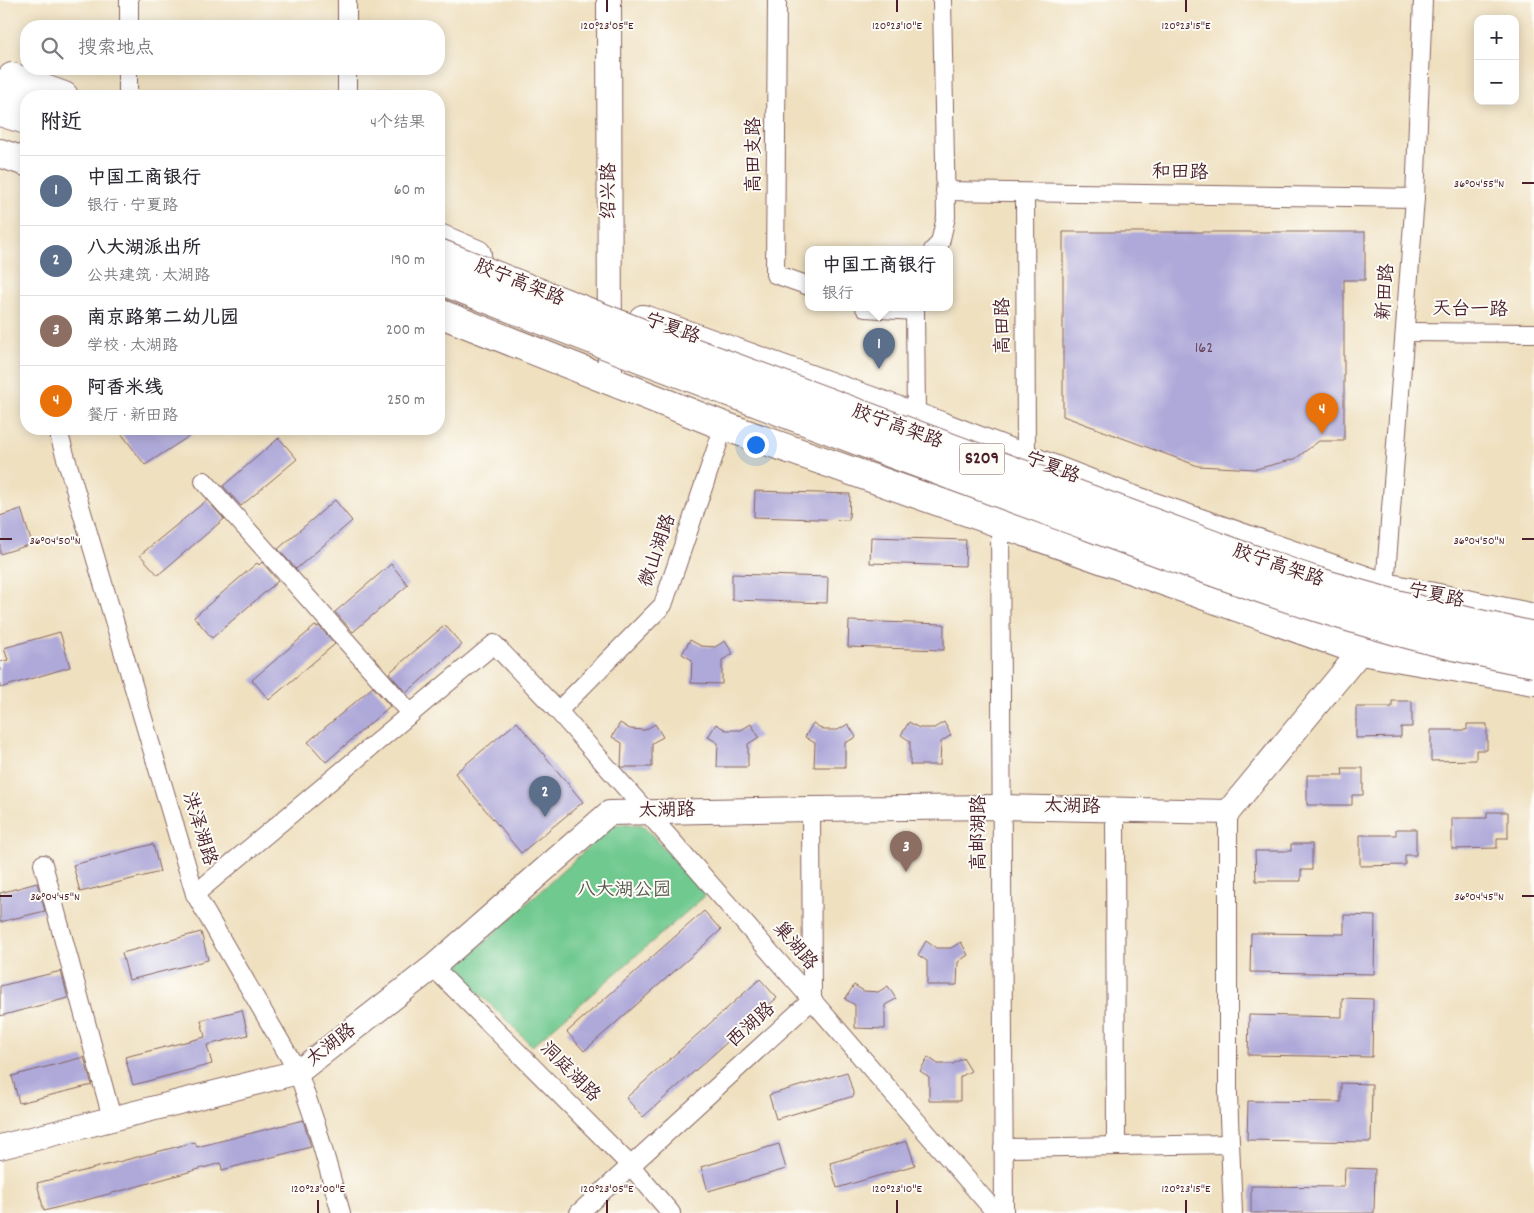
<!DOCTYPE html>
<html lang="zh">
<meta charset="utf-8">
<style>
:root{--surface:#fff;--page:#f2f2f3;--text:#2b2b33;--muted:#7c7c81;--line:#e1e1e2;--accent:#1f6fb2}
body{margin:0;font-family:Dekko,"LXGW WenKai TC",sans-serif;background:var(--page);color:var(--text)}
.controls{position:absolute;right:15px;top:15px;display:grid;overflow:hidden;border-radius:10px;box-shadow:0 2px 12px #0003}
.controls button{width:45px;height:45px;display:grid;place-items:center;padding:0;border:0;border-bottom:1px solid var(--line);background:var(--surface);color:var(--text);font:25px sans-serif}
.you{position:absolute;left:755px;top:444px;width:18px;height:18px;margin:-12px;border:4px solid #fff;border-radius:50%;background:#1a73e8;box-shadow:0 0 0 8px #1a73e833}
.badge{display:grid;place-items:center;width:32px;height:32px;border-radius:50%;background:var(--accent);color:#fff;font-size:16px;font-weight:700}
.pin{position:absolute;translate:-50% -41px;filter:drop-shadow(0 1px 2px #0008)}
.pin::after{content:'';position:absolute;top:26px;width:18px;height:15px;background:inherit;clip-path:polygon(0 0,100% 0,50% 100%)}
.popup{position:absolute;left:805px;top:246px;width:148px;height:65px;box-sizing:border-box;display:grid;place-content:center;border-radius:10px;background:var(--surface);filter:drop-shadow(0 1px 4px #0005);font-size:16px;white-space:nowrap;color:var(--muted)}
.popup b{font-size:19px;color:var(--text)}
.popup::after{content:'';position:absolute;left:50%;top:100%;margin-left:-10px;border:10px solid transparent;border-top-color:var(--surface)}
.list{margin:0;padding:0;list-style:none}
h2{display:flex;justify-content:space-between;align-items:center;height:65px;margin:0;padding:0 20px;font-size:21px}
h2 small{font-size:16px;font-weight:400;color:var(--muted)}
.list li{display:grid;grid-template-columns:32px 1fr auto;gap:15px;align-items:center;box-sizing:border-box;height:70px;padding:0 20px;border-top:1px solid var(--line)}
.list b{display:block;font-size:19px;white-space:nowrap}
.list p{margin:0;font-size:16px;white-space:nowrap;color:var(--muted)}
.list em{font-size:16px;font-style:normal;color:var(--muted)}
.icon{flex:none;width:28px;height:28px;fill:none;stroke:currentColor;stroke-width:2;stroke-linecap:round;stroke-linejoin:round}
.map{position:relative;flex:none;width:1534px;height:1213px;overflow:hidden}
.search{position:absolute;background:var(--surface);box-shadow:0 2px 12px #0003;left:20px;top:20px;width:425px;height:55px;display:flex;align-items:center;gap:12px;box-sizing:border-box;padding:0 18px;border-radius:20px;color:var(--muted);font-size:19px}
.panel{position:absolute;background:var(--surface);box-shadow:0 2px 12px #0003;left:20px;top:90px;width:425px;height:345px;border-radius:20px}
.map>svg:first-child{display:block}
.green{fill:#70c98f;stroke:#5d745d}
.building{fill:#afa9d9}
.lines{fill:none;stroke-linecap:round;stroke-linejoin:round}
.street-casing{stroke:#84635f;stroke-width:20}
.secondary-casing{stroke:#84635f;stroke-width:26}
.primary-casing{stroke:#84635f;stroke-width:30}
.highway-casing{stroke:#84635f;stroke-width:30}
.street{stroke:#fff;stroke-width:18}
.secondary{stroke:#fff;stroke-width:24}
.primary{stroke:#fff;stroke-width:28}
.highway{stroke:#fff;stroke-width:28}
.highway-bridge-casing{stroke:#84635f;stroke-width:30;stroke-linecap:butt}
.highway-bridge{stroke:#fff;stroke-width:28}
.ticks{fill:none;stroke:#4a1f2b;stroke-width:2}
.labels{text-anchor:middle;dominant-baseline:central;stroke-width:4;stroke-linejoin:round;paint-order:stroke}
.number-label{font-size:16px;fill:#634256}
.shield{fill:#fdfcf7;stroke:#806168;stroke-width:1}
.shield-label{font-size:18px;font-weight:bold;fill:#4a1f2b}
.street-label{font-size:19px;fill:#4a1f2b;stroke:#fdfcf7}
.park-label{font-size:19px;fill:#575a4e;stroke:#fdfcf7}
.ticks-label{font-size:12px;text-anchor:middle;fill:#4a1f2b;stroke:#fdfcf7;stroke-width:4;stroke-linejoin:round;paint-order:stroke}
</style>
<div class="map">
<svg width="1534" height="1213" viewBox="0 0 1534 1213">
<rect width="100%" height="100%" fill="#fdfcf7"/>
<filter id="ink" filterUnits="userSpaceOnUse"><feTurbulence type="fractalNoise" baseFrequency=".02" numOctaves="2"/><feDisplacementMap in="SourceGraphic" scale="10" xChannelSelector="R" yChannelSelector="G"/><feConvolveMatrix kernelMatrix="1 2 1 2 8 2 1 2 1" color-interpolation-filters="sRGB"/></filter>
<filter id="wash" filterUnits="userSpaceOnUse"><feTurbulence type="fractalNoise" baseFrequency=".0096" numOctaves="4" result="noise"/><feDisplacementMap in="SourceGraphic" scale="20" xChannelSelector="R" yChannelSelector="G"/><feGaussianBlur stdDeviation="1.12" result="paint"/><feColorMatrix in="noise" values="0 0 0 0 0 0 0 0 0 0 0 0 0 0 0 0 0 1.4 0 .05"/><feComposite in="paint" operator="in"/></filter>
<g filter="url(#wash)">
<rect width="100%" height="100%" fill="#efe0c0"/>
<path class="green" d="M614 824 644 826 706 895 532 1046 455 969Z"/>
<g id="blocks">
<g class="building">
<path d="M1063 232H1365V280H1344V441H1319L1295 459 1256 469 1198 466 1063 416Z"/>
<path d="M118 429H200L145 465Z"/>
<path d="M279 438 297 459 241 506 223 486Z"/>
<path d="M755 491 850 494 849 520 754 517Z"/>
<path d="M207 500 224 519 158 575 140 555Z"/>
<path d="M335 500 352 521 296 569 278 549Z"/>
<path d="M21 509 32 544 0 554V516Z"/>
<path d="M871 537 966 540 965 566 870 563Z"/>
<path d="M262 562 278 581 212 638 194 617 257 563 259 565Z"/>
<path d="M391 564 408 585 353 632 335 612Z"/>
<path d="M732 574 828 577 827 603 732 600Z"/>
<path d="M849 621 944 624V650L848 647Z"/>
<path d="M445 625 462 645 406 693 389 673Z"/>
<path d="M315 626 317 627 319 626 335 644 269 700 252 680Z"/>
<path d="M60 632 70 667 0 688V662L8 660 4 648Z"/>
<path d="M690 640 701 646 715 647 725 641 733 654 722 660V684L691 683 692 660 682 654Z"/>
<path d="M373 687 390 706 326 762 308 742Z"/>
<path d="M1392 701H1412V727H1401V737L1356 738V707H1392Z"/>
<path d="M517 722 583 802 521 853 455 773Z"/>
<path d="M909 722 919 728H934L944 722 951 735 941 742 940 765H910V741L901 735Z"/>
<path d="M620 723 630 729 645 730 655 724 663 737 652 743V767H621L622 743 612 737Z"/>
<path d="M813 723 824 730H838L848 724 856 737 845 743V767H814L815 743 805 737Z"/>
<path d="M716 724 726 730H741L751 724 759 737 748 744V767H717L718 743 708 737Z"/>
<path d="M1467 724H1487V750H1476V760L1431 761V730H1467Z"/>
<path d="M1342 768H1363V795H1352V805H1307V775H1343Z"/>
<path d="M1487 812H1508V838H1497V848L1452 849V818H1487Z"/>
<path d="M1396 829H1416V855H1405V865L1360 866V835H1396Z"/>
<path d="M153 844 160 872 80 892 73 865Z"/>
<path d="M1291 844H1312V870H1301V881H1256L1255 851H1291Z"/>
<path d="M37 883 45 911 0 922V893Z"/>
<path d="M704 911 721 930 584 1051 567 1032Z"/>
<path d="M1344 915 1375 916 1374 974 1250 972 1251 933 1344 934Z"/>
<path d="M201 932 208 960 129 980 122 953Z"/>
<path d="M926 941 936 948H951L961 942 968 955 958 962 957 985H927V961L918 955Z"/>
<path d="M61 971 68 998 0 1016V986Z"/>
<path d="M760 979 777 998 643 1117 626 1098Z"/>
<path d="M854 985 864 991 878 992 888 986 896 999 885 1005V1029L855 1028V1005L845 999Z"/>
<path d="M1342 998 1373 999 1372 1057 1248 1055 1249 1015 1342 1017Z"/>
<path d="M242 1010 248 1035 207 1045 212 1064 133 1085 125 1057 205 1037 201 1020Z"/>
<path d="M84 1057 92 1085 19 1103 12 1076Z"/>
<path d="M928 1057 938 1064H953L963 1058 971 1071 960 1077V1101H929V1077L920 1071Z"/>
<path d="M847 1072 854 1096 776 1119 769 1095Z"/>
<path d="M1341 1083 1372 1084 1371 1142 1247 1140 1248 1101 1341 1102Z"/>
<path d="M303 1120 311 1147 222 1170 221 1163 124 1190 44 1211 37 1183 195 1142 197 1147Z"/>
<path d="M907 1141 915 1165 837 1188 830 1163Z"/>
<path d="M779 1144 786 1169 708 1191 701 1167Z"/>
<path d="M1345 1168 1375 1169 1374 1213H1251V1186L1344 1187Z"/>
</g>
</g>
</g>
<g filter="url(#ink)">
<use href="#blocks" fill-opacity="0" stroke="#84635f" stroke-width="1"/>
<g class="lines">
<g class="street-casing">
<g id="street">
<path d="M777 0 775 274 809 286"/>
<path d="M129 26V0"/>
<path d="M347 26V0"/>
<path d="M128 96V69"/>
<path d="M347 96V69"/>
<path d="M945 191 1415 198"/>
<path d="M933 250 940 243 946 217 942 0"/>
<path d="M865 308 915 311"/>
<path d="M915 308 916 418"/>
<path d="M1405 332 1534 333"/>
<path d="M60 438 195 894 298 1072 317 1128 341 1213"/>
<path d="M1022 466 1026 458 1025 193"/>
<path d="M204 481 411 714"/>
<path d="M1003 516 1000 523 1004 1213"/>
<path d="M1361 651 1385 587 1415 198 1423 0"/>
<path d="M558 711 663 605 724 426"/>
<path d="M1115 809 1116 1145"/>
<path d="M1228 812V1094L1233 1213"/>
<path d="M43 864 112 1118"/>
<path d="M195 894 494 644 558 711 812 1000 996 1213"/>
<path d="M433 967 630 1165 671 1213"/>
<path d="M1003 1148 1230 1144"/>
<path d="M579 1213 812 1000 811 809"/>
</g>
</g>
<g class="secondary-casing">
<g id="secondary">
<path d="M609 0 610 381"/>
<path d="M0 1147 298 1072 433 967 609 813 811 809 1001 807 1228 812 1361 651"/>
</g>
</g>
<g class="primary-casing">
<g id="primary">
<path d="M12 77 64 96"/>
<path d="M0 153 26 162"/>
<path d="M439 238 477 254"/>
<path d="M439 313 724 426 1361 651 1534 681"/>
<path d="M643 319 941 426 1128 498 1385 587 1534 618"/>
</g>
</g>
<g class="highway-casing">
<g id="highway">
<path d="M0 84 34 96"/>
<path d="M0 112 26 120"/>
</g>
</g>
<use href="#street" class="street"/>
<use href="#secondary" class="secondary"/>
<use href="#primary" class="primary"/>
<use href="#highway" class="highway"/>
<g class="highway-bridge-casing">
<g id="highway-bridge">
<path d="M439 253 642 333 1238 554C1263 562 1288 572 1313 580 1385 603 1460 620 1534 636"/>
<path d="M439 280C642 360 845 437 1050 512 1209 571 1367 633 1534 663"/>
</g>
</g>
<use href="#highway-bridge" class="highway-bridge"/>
</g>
</g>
<path class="ticks" d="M607 0V12M897 0V12M1186 0V12M1522 183H1534M0 539H12M1522 539H1534M0 896H12M1522 896H1534M318 1200V1213M607 1200V1213M897 1200V1213M1186 1200V1213"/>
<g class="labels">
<g class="number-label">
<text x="1204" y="348">162</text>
</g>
<rect class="shield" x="959.5" y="443.5" width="45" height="31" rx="4"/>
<g class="shield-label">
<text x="982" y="459">S209</text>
</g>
<g class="street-label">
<text transform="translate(755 155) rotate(-90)">高田支路</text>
<text transform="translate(1180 174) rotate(1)">和田路</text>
<text transform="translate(610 191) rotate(-90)">绍兴路</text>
<text transform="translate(519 284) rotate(22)">胶宁高架路</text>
<text transform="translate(1387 292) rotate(-86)">新田路</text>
<text transform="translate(1470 311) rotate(1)">天台一路</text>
<text transform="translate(1004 326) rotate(-90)">高田路</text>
<text transform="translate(672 330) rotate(20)">宁夏路</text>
<text transform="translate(897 428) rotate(20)">胶宁高架路</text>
<text transform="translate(1052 469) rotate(21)">宁夏路</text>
<text transform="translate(659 551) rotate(-71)">微山湖路</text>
<text transform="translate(1278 567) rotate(19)">胶宁高架路</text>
<text transform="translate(1436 597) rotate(12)">宁夏路</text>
<text transform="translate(1072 808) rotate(1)">太湖路</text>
<text transform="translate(667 812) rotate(-1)">太湖路</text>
<text transform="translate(198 829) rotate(73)">洪泽湖路</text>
<text transform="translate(980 833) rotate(-90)">高邮湖路</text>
<text transform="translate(794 947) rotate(49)">巢湖路</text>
<text transform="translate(752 1026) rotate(-42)">西湖路</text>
<text transform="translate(332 1046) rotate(-38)">太湖路</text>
<text transform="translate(569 1073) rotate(45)">洞庭湖路</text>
</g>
<g class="park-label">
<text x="624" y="891">八大湖公园</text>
</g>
</g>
<g class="ticks-label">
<text x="607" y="29">120°23'05"E</text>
<text x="897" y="29">120°23'10"E</text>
<text x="1186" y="29">120°23'15"E</text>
<text x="1479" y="187">36°04'55"N</text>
<text x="55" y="544">36°04'50"N</text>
<text x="1479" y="544">36°04'50"N</text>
<text x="55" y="900">36°04'45"N</text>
<text x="1479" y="900">36°04'45"N</text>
<text x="318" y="1192">120°23'00"E</text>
<text x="607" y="1192">120°23'05"E</text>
<text x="897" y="1192">120°23'10"E</text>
<text x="1186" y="1192">120°23'15"E</text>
</g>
</svg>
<div class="controls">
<button>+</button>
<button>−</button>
</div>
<div class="you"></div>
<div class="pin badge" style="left:879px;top:369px;background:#5c6f8a">1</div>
<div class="popup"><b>中国工商银行</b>银行</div>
<div class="pin badge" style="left:545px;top:817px;background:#5c6f8a">2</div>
<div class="pin badge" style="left:906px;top:872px;background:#8d6e63">3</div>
<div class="pin badge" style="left:1322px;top:434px;background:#e8710a">4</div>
<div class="search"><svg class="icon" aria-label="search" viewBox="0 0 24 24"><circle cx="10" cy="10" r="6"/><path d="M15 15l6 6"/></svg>搜索地点</div>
<section class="panel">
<h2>附近<small>4个结果</small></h2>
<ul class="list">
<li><span class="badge" style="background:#5c6f8a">1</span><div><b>中国工商银行</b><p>银行 · 宁夏路</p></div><em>60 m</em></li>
<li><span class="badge" style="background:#5c6f8a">2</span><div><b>八大湖派出所</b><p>公共建筑 · 太湖路</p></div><em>190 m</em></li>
<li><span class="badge" style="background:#8d6e63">3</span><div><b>南京路第二幼儿园</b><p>学校 · 太湖路</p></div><em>200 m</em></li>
<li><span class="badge" style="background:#e8710a">4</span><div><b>阿香米线</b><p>餐厅 · 新田路</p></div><em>250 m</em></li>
</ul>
</section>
</div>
